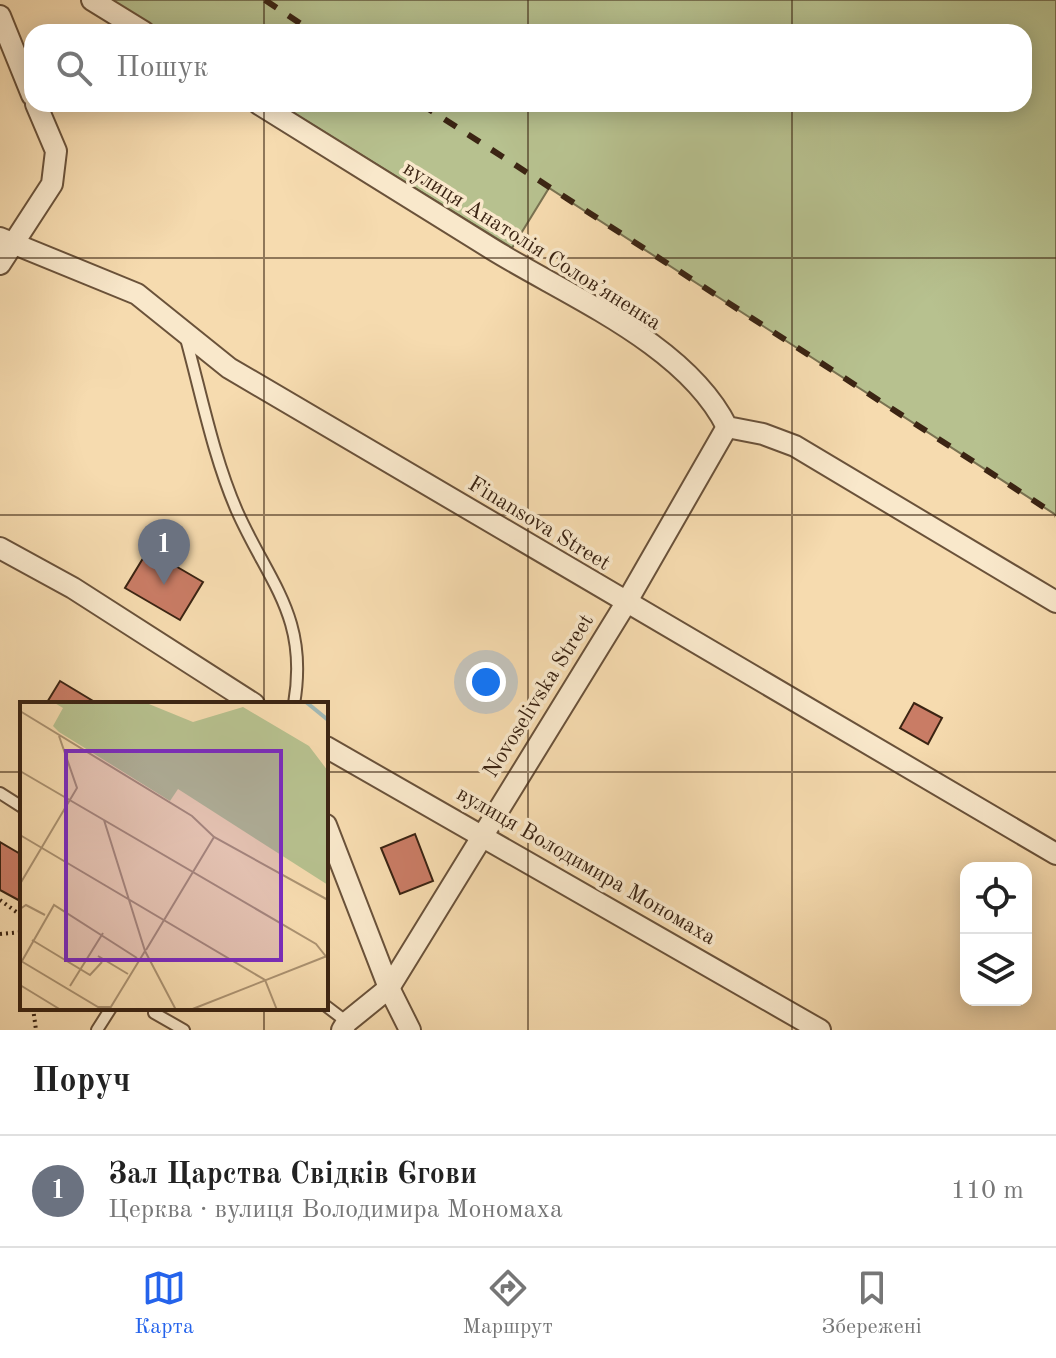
<!DOCTYPE html>
<html lang="uk">
<meta charset="utf-8">
<style>
:root{--surface:#fff;--page:#f6f6f6;--text:#222;--muted:#767676;--line:#e0e0e0;--accent:#2563eb}
body{margin:0;font-family:"Old Standard TT",serif;background:var(--page);color:var(--text)}
.controls{position:absolute;right:24px;bottom:24px;display:grid;overflow:hidden;border-radius:16px;box-shadow:0 4px 20px #0003}
.controls button{width:72px;height:72px;display:grid;place-items:center;padding:0;border:0;border-bottom:2px solid var(--line);background:var(--surface);color:var(--text);font:40px sans-serif}
.you{position:absolute;left:486px;top:682px;width:28px;height:28px;margin:-20px;border:6px solid #fff;border-radius:50%;background:#1a73e8;box-shadow:0 0 0 12px #1a73e833}
.badge{display:grid;place-items:center;width:52px;height:52px;border-radius:50%;background:var(--accent);color:#fff;font-size:26px;font-weight:700}
.pin{position:absolute;translate:-50% -66px;filter:drop-shadow(0 2px 4px #0008)}
.pin::after{content:'';position:absolute;top:42px;width:28px;height:24px;background:inherit;clip-path:polygon(0 0,100% 0,50% 100%)}
.list{margin:0;padding:0;list-style:none}
h2{display:flex;justify-content:space-between;align-items:center;height:104px;margin:0;padding:0 32px;font-size:34px}
h2 small{font-size:26px;font-weight:400;color:var(--muted)}
.list li{display:grid;grid-template-columns:52px 1fr auto;gap:24px;align-items:center;box-sizing:border-box;height:112px;padding:0 32px;border-top:2px solid var(--line)}
.list b{display:block;font-size:30px;white-space:nowrap}
.list p{margin:0;font-size:26px;white-space:nowrap;color:var(--muted)}
.list em{font-size:26px;font-style:normal;color:var(--muted)}
.icon{flex:none;width:44px;height:44px;fill:none;stroke:currentColor;stroke-width:2;stroke-linecap:round;stroke-linejoin:round}
.map{position:relative;flex:none;width:1056px;height:1030px;overflow:hidden}
.search{position:absolute;background:var(--surface);box-shadow:0 4px 20px #0003;left:24px;right:24px;top:24px;height:88px;display:flex;align-items:center;gap:20px;box-sizing:border-box;padding:0 28px;border-radius:24px;color:var(--muted);font-size:30px}
.sheet{height:216px;background:var(--surface)}
nav{display:flex;justify-content:space-around;align-items:center;box-sizing:border-box;height:112px;border-top:2px solid var(--line);background:var(--surface);font-size:22px;color:var(--muted)}
nav a{display:grid;justify-items:center;gap:4px}
nav .on{color:var(--accent)}
.map>svg:first-child{display:block}
.green{fill:#b7c18f;stroke:#797251;stroke-width:2}
.building{fill:#c97c65;stroke:#3b2413;stroke-width:2}
.lines{fill:none;stroke-linecap:round;stroke-linejoin:round}
.service-casing{stroke:#6a523a;stroke-width:14}
.minor-casing{stroke:#6a523a;stroke-width:24}
.path{stroke:#3b2413;stroke-width:4;stroke-dasharray:2 4;stroke-linecap:butt}
.service{stroke:#f9e8cb;stroke-width:10}
.minor{stroke:#f9e8cb;stroke-width:20}
.rail{stroke:#3b2413;stroke-width:6;stroke-dasharray:14 14;stroke-linecap:butt}
.grid{fill:none;stroke:#3b2413;stroke-width:2;stroke-opacity:0.55}
.labels{text-anchor:middle;dominant-baseline:central;stroke-width:7;stroke-linejoin:round;paint-order:stroke}
.street-label{font-size:22px;fill:#3b2413;stroke:#f9e8cb}
.inset-river{fill:none;stroke:#a1b9b6;stroke-width:4}
.inset-road{fill:none;stroke:#ab9271;stroke-width:2}
.view{fill:#7b2cbf;fill-opacity:0.15;stroke:#7b2cbf;stroke-width:4}
.inset-edge{fill:none;stroke:#3b2413;stroke-width:4}
</style>
<div class="map">
<svg width="1056" height="1030" viewBox="0 0 1056 1030">
<rect width="100%" height="100%" fill="#f6dbaf"/>
<filter id="stains"><feTurbulence type="fractalNoise" baseFrequency=".0025" numOctaves="4"/><feColorMatrix values="0 0 0 0 .2 0 0 0 0 .09 0 0 0 0 .02 0 0 0 .5 -.17"/></filter>
<radialGradient id="worn" r=".72"><stop offset=".6" stop-color="#630" stop-opacity="0"/><stop offset="1" stop-color="#630" stop-opacity=".3"/></radialGradient>
<path class="green" d="M111 0H1056V515L549 188 512 248 279 104H1024V32H163Z"/>
<g class="building">
<path d="M148 550 203 582 180 620 125 588Z"/>
<path d="M60 681 98 704H46Z"/>
<path d="M914 703 942 718 928 744 900 728Z"/>
<path d="M415 834 433 881 400 894 381 848Z"/>
<path d="M0 842 22 855V902L0 890Z"/>
</g>
<g class="lines">
<g class="service-casing">
<g id="service">
<path d="M185 335C201 393 213 456 237 511 269 583 309 617 294 704"/>
<path d="M0 793 22 807"/>
<path d="M326 1006 347 1022"/>
<path d="M154 1013 184 1030"/>
<path d="M97 1030 111 1008"/>
</g>
</g>
<g class="minor-casing">
<g id="minor">
<path d="M92 0 144 32"/>
<path d="M0 16 32 95"/>
<path d="M259 104C337 152 414 201 492 249 568 296 686 344 727 427L763 434 795 446 1056 602"/>
<path d="M0 238 137 294 229 368 1056 854"/>
<path d="M0 264 52 184 56 151 36 104"/>
<path d="M0 548 73 588 254 704"/>
<path d="M326 747 820 1030"/>
<path d="M326 825 389 988"/>
<path d="M389 988 626 603 727 427"/>
<path d="M342 1030 347 1022 389 988 410 1030"/>
</g>
</g>
<g class="path">
<path d="M0 900 22 916"/>
<path d="M0 934 22 932"/>
<path d="M33 1008 36 1030"/>
</g>
<use href="#service" class="service"/>
<use href="#minor" class="minor"/>
<g class="rail">
<path d="M265 0 313 32"/>
<path d="M421 104 1056 515"/>
</g>
</g>
<path class="grid" d="M264 0V32M528 0V32M792 0V32M264 104V704M528 104V1030M792 104V1030M0 258H1056M0 515H1056M0 772H22M326 772H1056M264 1008V1030"/>
<g class="labels">
<g class="street-label">
<text transform="translate(532 246) rotate(32)">вулиця Анатолія Соловʼяненка</text>
<text transform="translate(539 524) rotate(31)">Finansova Street</text>
<text transform="translate(539 696) rotate(-58)">Novoselivska Street</text>
<text transform="translate(586 866) rotate(30)">вулиця Володимира Мономаха</text>
</g>
</g>
<g transform="translate(20 702)">
<rect width="308" height="308" fill="#f6dbaf"/>
<path d="M33 0H124L173 20 223 5 289 44 308 69V183L158 87 150 99 39 30 33 24 43 6Z" fill="#b7c18f"/>
<path class="inset-river" d="M286 0 308 18"/>
<path class="inset-road" d="M0 9 172 114 194 135 308 198M0 69 296 242 308 257M84 118 125 249M0 133 245 278 257 308M0 182 57 86 39 34M0 207 6 203 25 213M12 238 70 273 82 260M126 248 194 135M78 254 108 272M1 259 78 305H90M2 259 34 203 117 256M0 283 41 308M50 284 83 231M89 308 125 249 156 308M170 308 307 254"/>
<path class="view" d="M46 49H261V258H46Z"/>
<rect width="308" height="308" class="inset-edge"/>
</g>
<rect width="100%" height="100%" filter="url(#stains)"/>
<rect width="100%" height="100%" fill="url(#worn)"/>
</svg>
<div class="controls">
<button><svg class="icon" aria-label="locate" viewBox="0 0 24 24"><circle cx="12" cy="12" r="6"/><path d="M12 2v4M12 18v4M2 12h4M18 12h4"/></svg></button>
<button><svg class="icon" aria-label="layers" viewBox="0 0 24 24"><path d="M12 4l9 5-9 5-9-5zM3 14l9 5 9-5"/></svg></button>
</div>
<div class="you"></div>
<div class="pin badge" style="left:164px;top:585px;background:#6b7280">1</div>
<div class="search"><svg class="icon" aria-label="search" viewBox="0 0 24 24"><circle cx="10" cy="10" r="6"/><path d="M15 15l6 6"/></svg>Пошук</div>
</div>
<section class="sheet">
<h2>Поруч<small></small></h2>
<ul class="list">
<li><span class="badge" style="background:#6b7280">1</span><div><b>Зал Царства Свідків Єгови</b><p>Церква · вулиця Володимира Мономаха</p></div><em>110 m</em></li>
</ul>
</section>
<nav>
<a class="on"><svg class="icon" aria-label="map" viewBox="0 0 24 24"><path d="M3 6l6-2 6 2 6-2v14l-6 2-6-2-6 2zM9 4v14M15 6v14"/></svg>Карта</a>
<a><svg class="icon" aria-label="directions" viewBox="0 0 24 24"><path d="M12 3l9 9-9 9-9-9zM9 14v-3h6M13 9l2 2-2 2"/></svg>Маршрут</a>
<a><svg class="icon" aria-label="saved" viewBox="0 0 24 24"><path d="M7 4h10v16l-5-4-5 4z"/></svg>Збережені</a>
</nav>
